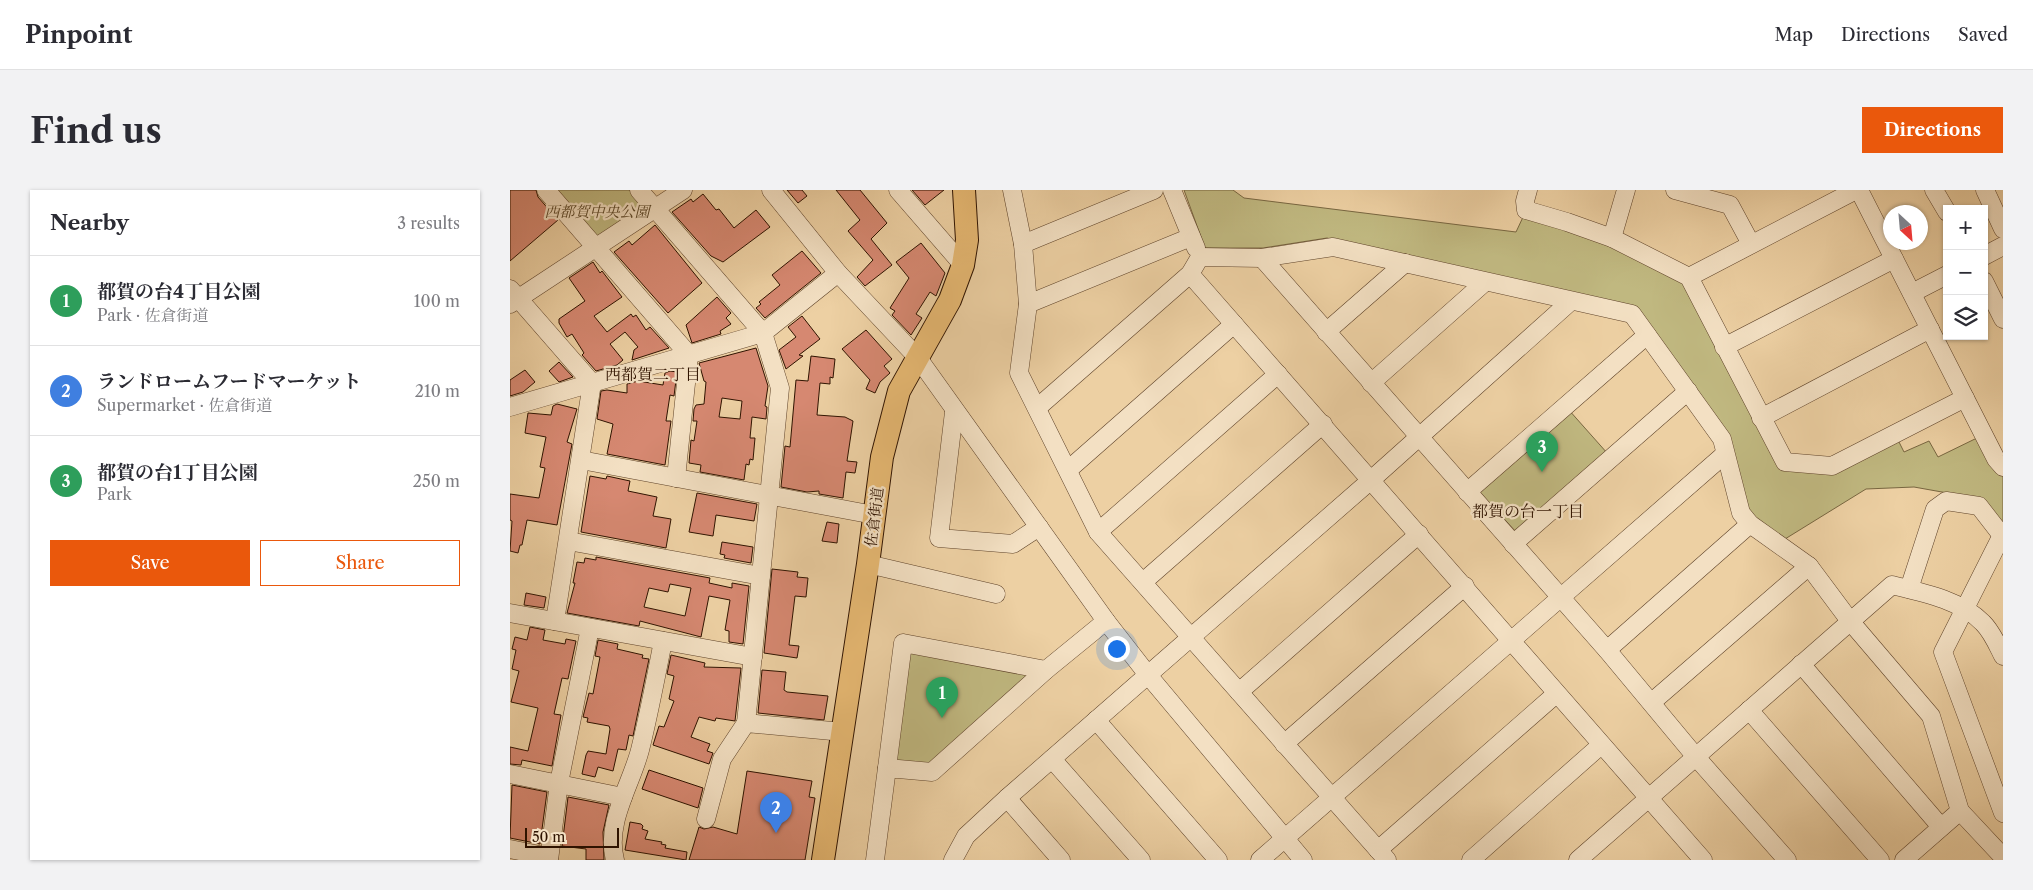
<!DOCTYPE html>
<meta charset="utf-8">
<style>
:root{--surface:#fff;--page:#f2f2f3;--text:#2b2b33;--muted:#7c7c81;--line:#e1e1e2;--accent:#ea580c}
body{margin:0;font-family:"Libre Caslon Text","Noto Serif JP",serif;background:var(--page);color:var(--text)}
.controls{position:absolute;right:15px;top:15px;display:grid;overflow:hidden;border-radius:0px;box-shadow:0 1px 4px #0004}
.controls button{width:45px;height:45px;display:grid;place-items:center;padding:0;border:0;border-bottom:1px solid var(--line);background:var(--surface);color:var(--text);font:25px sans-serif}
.compass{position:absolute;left:1373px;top:15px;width:45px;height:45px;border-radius:50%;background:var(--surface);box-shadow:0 1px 4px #0004;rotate:154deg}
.scale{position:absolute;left:15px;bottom:12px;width:94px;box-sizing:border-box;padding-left:5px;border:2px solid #2f1300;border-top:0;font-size:14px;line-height:18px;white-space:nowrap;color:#2f1300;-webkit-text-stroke:4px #f3e0c3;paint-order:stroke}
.you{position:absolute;left:606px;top:458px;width:18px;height:18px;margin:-12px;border:4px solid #fff;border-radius:50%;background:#1a73e8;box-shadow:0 0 0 8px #1a73e833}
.badge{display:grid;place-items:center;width:32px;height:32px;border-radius:50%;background:var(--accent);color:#fff;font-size:16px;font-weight:700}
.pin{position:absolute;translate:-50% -41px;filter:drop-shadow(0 1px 2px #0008)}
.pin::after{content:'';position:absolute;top:26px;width:18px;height:15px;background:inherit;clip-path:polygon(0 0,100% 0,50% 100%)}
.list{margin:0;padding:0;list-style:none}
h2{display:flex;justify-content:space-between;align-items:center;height:65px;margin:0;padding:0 20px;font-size:21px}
h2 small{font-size:16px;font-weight:400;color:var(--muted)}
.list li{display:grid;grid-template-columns:32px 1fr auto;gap:15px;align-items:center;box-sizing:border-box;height:90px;padding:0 20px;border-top:1px solid var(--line)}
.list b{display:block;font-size:19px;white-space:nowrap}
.list p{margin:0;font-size:16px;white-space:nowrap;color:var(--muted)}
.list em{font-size:16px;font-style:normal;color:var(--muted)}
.actions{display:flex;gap:10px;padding:15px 20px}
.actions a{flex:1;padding:11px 0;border:1px solid var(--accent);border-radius:0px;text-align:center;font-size:18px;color:var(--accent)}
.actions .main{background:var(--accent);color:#fff}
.icon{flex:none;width:28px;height:28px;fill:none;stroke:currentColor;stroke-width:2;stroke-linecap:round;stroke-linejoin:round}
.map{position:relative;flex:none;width:1493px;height:670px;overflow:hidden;border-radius:0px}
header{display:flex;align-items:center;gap:30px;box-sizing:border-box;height:70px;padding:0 25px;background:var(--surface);border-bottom:1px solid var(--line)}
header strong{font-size:24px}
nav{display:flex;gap:28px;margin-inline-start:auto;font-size:18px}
.intro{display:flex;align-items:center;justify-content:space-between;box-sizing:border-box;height:120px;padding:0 30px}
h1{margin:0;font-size:35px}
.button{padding:12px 22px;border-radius:0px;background:var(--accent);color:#fff;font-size:18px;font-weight:700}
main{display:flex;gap:30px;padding:0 30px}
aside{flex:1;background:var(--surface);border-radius:0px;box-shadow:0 1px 4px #0004}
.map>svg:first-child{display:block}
.green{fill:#c0b880;stroke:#786640}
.building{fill:#d68871;stroke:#2f1300;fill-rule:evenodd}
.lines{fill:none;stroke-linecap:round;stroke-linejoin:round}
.minor-casing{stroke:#5e4229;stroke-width:19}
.major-casing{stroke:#2f1300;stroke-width:24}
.minor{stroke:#f3e0c3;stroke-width:18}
.major{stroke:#e6b872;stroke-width:22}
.labels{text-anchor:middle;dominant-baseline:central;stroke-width:4.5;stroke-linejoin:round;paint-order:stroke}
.park-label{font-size:15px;font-style:italic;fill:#5a4526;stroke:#f3e0c3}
.street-label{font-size:15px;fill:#2f1300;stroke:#f3e0c3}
.neighbourhood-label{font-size:16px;fill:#2f1300;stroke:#f3e0c3}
</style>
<header>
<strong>Pinpoint</strong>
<nav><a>Map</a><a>Directions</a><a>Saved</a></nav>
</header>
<div class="intro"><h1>Find us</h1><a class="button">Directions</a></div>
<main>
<aside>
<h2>Nearby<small>3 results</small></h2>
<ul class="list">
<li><span class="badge" style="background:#2e9e5b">1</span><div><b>都賀の台4丁目公園</b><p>Park · 佐倉街道</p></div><em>100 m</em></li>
<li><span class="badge" style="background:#3f7fe0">2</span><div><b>ランドロームフードマーケット</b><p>Supermarket · 佐倉街道</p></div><em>210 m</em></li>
<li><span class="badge" style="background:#2e9e5b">3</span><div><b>都賀の台1丁目公園</b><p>Park</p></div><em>250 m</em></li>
</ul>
<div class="actions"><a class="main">Save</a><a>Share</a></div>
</aside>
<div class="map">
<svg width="1493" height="670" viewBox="0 0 1493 670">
<rect width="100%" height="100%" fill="#edd0a3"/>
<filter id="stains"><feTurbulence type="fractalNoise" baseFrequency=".004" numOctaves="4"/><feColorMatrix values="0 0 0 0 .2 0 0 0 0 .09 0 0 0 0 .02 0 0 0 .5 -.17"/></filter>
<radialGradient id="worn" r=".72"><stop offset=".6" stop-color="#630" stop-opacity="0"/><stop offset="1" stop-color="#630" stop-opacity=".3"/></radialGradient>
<g class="green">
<path d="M42 0H121L130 11 131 18 88 46H82Z"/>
<path d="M674 0H723L734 8 1006 42 1014 25 1054 35 1174 91 1271 277 1323 283 1388 250 1394 262 1419 251 1428 267 1469 247 1481 272 1493 285V335L1471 309 1404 297 1356 299 1275 349 1236 320 1217 247 1126 118 817 48 753 58H695Z"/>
<path d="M1058 219 1098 264 1007 343 967 299Z"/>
<path d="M406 459 518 480 520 490 420 577 388 572 382 566 398 464Z"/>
</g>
<g class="building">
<path d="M0 0H26L28 7 48 30 0 71Z"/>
<path d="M277 0H292L297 6 288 13Z"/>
<path d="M326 0H350L377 33 361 49 382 75 355 96 347 87 363 70 338 41 350 30Z"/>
<path d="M402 0H434L415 15Z"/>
<path d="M193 4 206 20 209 19 224 38 246 20 260 37 213 72 201 66 162 22 181 9 183 12Z"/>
<path d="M145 35 192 93 158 123 104 62 119 51 122 55Z"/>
<path d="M411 53 435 83 426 106 420 102 406 124 412 128 401 145 382 125 385 121 380 118 399 88 386 72Z"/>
<path d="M292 61 311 83 255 128 246 118 251 114 249 112 270 95 262 85Z"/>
<path d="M83 72 90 83 92 81 112 107 84 126 97 142 121 124 123 127 126 125 136 140 140 137 159 158 122 170 124 160 128 157 115 142 100 154 113 170 107 175 86 181 72 165 74 163 62 144 57 147 49 133V129L75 111 59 88Z"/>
<path d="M207 107 221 123 216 128 221 134 210 141 211 144 182 153 176 135Z"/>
<path d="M292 126 310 149 289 165 293 166 276 179 269 160 286 147 278 137Z"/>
<path d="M356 140 382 169 374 176 380 183 370 192 365 203 356 199 360 190 332 159Z"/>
<path d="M246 158 258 196 255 216 257 217 256 229 242 227 240 248H245L243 270 240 269 239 275 236 274 234 290 190 282 191 275 179 273 181 250 184 251 187 231H183L184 219 186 215 194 214 196 192 194 191 189 173ZM212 208 232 211 230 229 209 227Z"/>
<path d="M301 166 325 169 323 188 320 187V194L310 193 307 225 335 227 343 231 337 271 347 272 345 283 336 282 333 308 309 304V301L297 302 271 297 275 256 280 257 286 190 298 191Z"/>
<path d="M49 172 63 187 49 192 39 181Z"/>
<path d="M15 180 25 192 13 202 0 206V190Z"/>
<path d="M160 181 167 182 164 206 160 205 156 231H161L155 275 97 264 103 234 87 229 91 201 97 200 117 203V194L128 191 153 195 155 183Z"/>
<path d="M47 214 67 219 57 252 62 254 47 335 17 330 12 355H10L8 363 0 361 2 331 0 330V304L29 308 35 278 30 277 36 247 15 243 18 223 41 225 43 216Z"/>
<path d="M80 286 96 289 97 286 120 291 118 301 147 307 143 326 161 329 156 358 71 342Z"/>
<path d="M187 303 247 314 244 331 206 325 203 346 179 342Z"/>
<path d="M317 332 329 334 327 353 312 351Z"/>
<path d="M212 352 243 357 241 373 214 368 215 365 210 364Z"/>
<path d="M86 367 200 388 199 393 222 398V393L239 396 233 454 219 452V441L215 440 220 410 199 406 191 447 130 431 129 436 57 423 65 393H63L67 372 74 373 75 368 86 370ZM160 394 181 398 175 426 134 417 139 398 158 402Z"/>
<path d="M262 379 288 382 287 387 298 388 296 407 285 406 279 455 289 456 287 468 254 463Z"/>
<path d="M16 403 36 407 34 418 14 415Z"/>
<path d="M20 437 35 440 33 450 55 454 56 449 66 451 58 489 52 488 44 524 51 525 42 576 12 570 11 575 0 574V557L18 561 28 518 1 512 9 481 2 479 6 460 2 459 5 447 17 450Z"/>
<path d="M88 450 108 454 107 459 133 465 132 468 139 469 123 546 119 545 116 560 108 559 103 581 88 577 85 587 72 584 76 565 78 561 96 564 100 539 99 536 77 532 78 528 73 527 79 503 83 504 90 467 85 466Z"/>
<path d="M161 465 195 473 194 477 231 478 225 531 206 528 205 531 189 527 181 547 200 554 197 561 203 563 199 574 143 555 149 536 154 537 164 511 159 509 164 486 157 484Z"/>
<path d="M252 480 276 482 274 500 277 502 318 506 314 530 248 523Z"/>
<path d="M139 580 193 598 188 618 132 599Z"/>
<path d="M237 581 302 591 299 607 305 608 295 670H179L189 637 194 639 203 637 227 644Z"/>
<path d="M2 595 37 602 30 654 0 648Z"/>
<path d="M58 607 99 615 93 642 94 670H76V659L52 656Z"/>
<path d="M120 632 131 634 133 636 132 639 138 641 135 649 152 652 151 654 156 655 155 658 177 662 176 670 115 660Z"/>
</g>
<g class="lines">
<g class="minor-casing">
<g id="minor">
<path d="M36 0 179 165 166 288"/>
<path d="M129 0 253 143 270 198 236 533"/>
<path d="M261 0 328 83 408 168 596 431 638 485 793 670"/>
<path d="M388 0 453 75"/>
<path d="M502 0 513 54 518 114 509 183 588 342 877 670"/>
<path d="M662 0 686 58"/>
<path d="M1018 0 1015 11 1016 20 1057 32 1102 48 1179 87 1275 272 1322 276 1455 208"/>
<path d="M1165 0 1220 15 1241 54"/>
<path d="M1349 0 1486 269 1493 277"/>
<path d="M1424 0 1437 22"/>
<path d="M1475 0 1493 39"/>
<path d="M1102 48 1116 0"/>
<path d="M513 54 644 0"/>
<path d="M1474 66 1493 56"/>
<path d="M752 68 1097 460 1186 567 1277 670"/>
<path d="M680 84 1193 670"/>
<path d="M1179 87 1346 0"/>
<path d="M1474 91 1493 129"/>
<path d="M0 99 82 193 45 431"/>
<path d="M1402 103 1437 85"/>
<path d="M0 114 173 0"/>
<path d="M518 114 681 47"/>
<path d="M816 142 895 73"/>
<path d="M1214 157 1384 69"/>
<path d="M861 193 975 92"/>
<path d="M0 217 253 143 328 83"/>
<path d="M527 218 680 84 690 67 752 68 823 57 1122 124 1212 249 1231 323 1240 334 1299 376 1340 431 1421 526 1450 621 1493 667"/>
<path d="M444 222 429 348 503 354 529 337"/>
<path d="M1251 228 1420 139"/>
<path d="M71 270 364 325"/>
<path d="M558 280 724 134"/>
<path d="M957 302 1137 145"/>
<path d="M588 342 768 184"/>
<path d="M1492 345 1433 462 1493 623"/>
<path d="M58 351 251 386"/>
<path d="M1003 354 1178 201"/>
<path d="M358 374 486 404"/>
<path d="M633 392 813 234"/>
<path d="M1399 399 1425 319 1436 311 1469 316 1493 347"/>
<path d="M0 423 243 467"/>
<path d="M1097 460 1240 334"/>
<path d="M1291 474 1431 637"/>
<path d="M729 502 909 344"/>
<path d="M1142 512 1299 376"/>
<path d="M1239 520 1370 670"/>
<path d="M586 530 708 670"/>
<path d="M774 554 955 396"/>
<path d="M542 569 631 670"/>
<path d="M377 578 393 453 536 480"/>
<path d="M0 584 113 607"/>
<path d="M497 608 551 670"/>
<path d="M196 629 212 569 236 533 333 542"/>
<path d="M0 659 39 667"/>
<path d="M868 660 1046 504"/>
<path d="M39 670 49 593 80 438"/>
<path d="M105 670C95 633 121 595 130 560 139 524 146 487 153 451"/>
<path d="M365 670 377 578 422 582 536 480 596 431"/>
<path d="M443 670 456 646 497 608 861 290 1061 111"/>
<path d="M750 670 1215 264"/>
<path d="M961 670 1091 555"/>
<path d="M1068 670 1382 395C1411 402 1451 410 1473 433 1482 442 1487 454 1493 466"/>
<path d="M1394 670 1450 621"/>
</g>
</g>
<g class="major-casing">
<path id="major" d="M313 670 358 374 372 267 389 201 440 110 453 75 457 50 454 0"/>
</g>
<use href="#minor" class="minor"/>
<use href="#major" class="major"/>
</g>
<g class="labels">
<g class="park-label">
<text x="87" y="21">西都賀中央公園</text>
</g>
<g class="street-label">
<text transform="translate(364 327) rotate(-83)">佐倉街道</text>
</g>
<g class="neighbourhood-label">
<text x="143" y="184">西都賀二丁目</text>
<text x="1018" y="321">都賀の台一丁目</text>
</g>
</g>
<rect width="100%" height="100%" filter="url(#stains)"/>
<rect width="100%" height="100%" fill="url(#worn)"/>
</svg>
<div class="controls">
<button>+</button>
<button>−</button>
<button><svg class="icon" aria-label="layers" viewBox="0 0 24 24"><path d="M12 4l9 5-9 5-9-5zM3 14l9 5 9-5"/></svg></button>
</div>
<svg class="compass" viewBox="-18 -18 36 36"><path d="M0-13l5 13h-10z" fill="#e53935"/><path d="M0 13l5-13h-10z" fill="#7c7c81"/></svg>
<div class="scale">50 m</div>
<div class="you"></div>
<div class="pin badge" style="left:432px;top:528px;background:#2e9e5b">1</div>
<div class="pin badge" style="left:266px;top:643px;background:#3f7fe0">2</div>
<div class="pin badge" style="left:1032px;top:282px;background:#2e9e5b">3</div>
</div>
</main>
